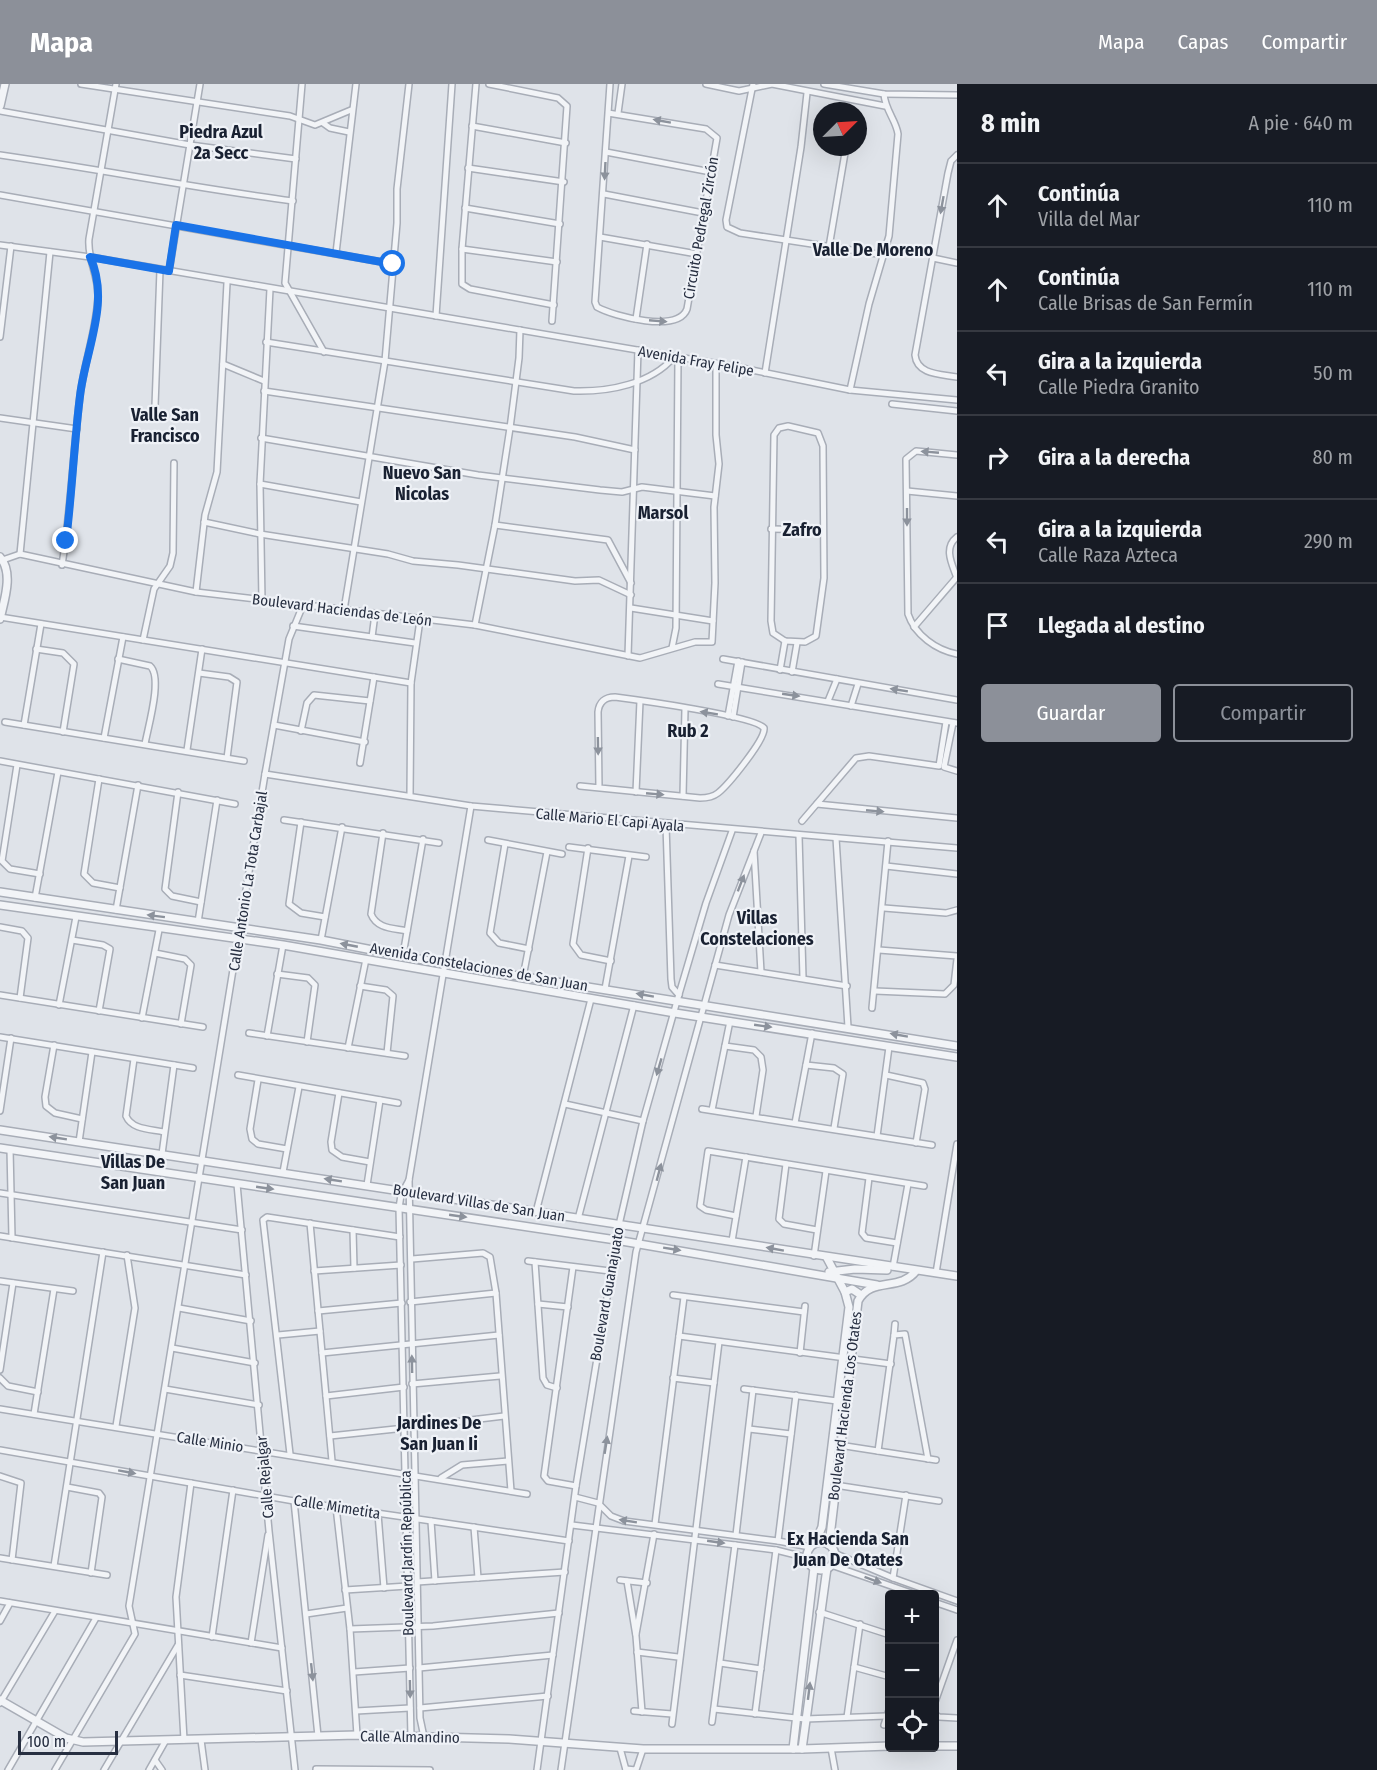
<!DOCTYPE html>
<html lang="es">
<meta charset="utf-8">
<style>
:root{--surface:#171b24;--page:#20242c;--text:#f1f3f6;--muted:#9ea1a6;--line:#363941;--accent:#8c9099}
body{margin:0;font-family:"Fira Sans Condensed",sans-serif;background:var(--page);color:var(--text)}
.controls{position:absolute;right:18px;bottom:18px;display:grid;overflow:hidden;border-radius:6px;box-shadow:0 6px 24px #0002}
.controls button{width:54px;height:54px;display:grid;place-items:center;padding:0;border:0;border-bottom:2px solid var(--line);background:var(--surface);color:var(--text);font:30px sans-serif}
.compass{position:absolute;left:813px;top:18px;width:54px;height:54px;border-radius:50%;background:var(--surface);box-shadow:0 6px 24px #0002;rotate:66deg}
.scale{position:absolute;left:18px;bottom:15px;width:100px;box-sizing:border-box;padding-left:6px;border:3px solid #272f41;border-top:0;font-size:16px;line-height:21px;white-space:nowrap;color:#272f41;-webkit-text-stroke:4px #eff2f7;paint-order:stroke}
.stop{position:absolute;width:18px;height:18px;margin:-14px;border:4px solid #1a73e8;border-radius:50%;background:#fff}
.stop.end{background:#1a73e8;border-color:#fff;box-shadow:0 2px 6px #0008}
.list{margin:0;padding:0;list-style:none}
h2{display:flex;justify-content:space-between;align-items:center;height:78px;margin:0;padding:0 24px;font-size:26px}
h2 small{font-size:20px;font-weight:400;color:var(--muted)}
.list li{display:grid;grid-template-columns:39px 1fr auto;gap:18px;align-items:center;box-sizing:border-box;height:84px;padding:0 24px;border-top:2px solid var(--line)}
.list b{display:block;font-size:22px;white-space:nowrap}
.list p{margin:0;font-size:20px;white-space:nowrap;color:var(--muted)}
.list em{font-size:20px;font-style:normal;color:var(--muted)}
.actions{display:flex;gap:12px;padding:18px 24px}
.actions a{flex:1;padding:14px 0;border:2px solid var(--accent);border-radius:6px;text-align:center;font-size:21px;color:var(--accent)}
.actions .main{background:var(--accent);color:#fff}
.icon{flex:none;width:33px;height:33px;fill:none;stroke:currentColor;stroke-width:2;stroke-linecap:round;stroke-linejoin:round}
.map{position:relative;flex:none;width:957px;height:1686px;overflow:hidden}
header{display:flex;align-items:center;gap:36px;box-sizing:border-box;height:84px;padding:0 30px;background:var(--accent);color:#fff}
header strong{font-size:28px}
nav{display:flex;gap:33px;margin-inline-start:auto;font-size:21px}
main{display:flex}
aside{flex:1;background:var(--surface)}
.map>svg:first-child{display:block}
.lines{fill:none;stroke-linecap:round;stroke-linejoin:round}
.minor-casing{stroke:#a8adb7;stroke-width:8}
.tertiary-casing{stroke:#a8adb7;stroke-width:10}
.minor{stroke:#f2f4f7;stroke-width:5}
.tertiary{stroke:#f2f4f7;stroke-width:7}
.oneway{fill:#8c929c}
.route{stroke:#1a73e8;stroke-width:8}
.labels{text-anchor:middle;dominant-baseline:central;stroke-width:4.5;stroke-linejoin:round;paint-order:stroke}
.street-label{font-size:15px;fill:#272f41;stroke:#eff2f7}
.quarter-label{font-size:18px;font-weight:bold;fill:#192132;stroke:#eff2f7}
</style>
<header>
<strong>Mapa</strong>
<nav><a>Mapa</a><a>Capas</a><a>Compartir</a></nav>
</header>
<main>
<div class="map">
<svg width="957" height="1686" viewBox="0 0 957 1686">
<rect width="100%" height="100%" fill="#dfe3e9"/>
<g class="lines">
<g class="minor-casing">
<g id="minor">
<path d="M81 0 290 32 315 41 351 26"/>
<path d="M302 0 285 199 324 268"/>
<path d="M476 0 462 165V200L470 205 554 221"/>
<path d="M489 0 558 14 567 22 552 237"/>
<path d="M706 0 739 7 772 0 885 22"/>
<path d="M753 0 726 136 727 143 740 149 884 171"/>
<path d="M824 0 884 10 957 11"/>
<path d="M0 27 190 61 296 75"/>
<path d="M608 29 706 45 717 54 687 225C678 249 615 233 597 223L595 218 610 0"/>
<path d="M618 29 622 0"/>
<path d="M323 39 330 44 349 48"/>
<path d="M472 42 566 59"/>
<path d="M606 68 711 88"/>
<path d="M0 71C98 85 195 104 293 117"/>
<path d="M957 71 951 77 948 89 915 271C917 291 941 290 957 293"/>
<path d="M468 84 564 98"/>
<path d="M604 110 703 129"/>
<path d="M0 111 393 180"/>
<path d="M465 124 560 140"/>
<path d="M600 153 697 170"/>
<path d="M0 161 90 173 737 283 850 306 957 316"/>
<path d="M829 163 846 63"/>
<path d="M462 165 557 178"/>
<path d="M336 169 356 0"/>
<path d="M933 174 957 179"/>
<path d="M169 187 200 0"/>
<path d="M436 232 452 0"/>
<path d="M636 235 647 160"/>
<path d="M0 253 11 162"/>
<path d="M266 258 574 307C609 308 651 300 674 273"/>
<path d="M223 280 264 297"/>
<path d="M765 289 801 63 807 9"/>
<path d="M850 306 869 220 889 152 898 50C896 36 885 26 884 10"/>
<path d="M264 307 575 353 635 366"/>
<path d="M892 320 957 327"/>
<path d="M155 322 160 186"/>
<path d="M0 334 77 345"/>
<path d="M788 342 818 349 823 362 824 494 816 552 805 558 785 557 773 549 771 537 774 351 779 344Z"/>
<path d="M261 354 478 391 600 406 622 408 642 403 715 412"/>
<path d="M957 371 916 367 906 375 908 530C915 551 936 566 957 570"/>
<path d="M260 400 361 418"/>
<path d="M907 407 957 412"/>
<path d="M204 438 260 450 388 470 413 477 458 481 575 497 599 496 631 511"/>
<path d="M495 441 608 456 631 499"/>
<path d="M771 445 823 446"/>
<path d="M20 470 50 168"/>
<path d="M0 477 20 470 196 508 475 541 640 574 695 558H712L715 499 714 423 719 380 716 351V280"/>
<path d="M62 481C71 425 73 368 80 312 84 279 96 248 98 213 99 193 87 175 89 155L116 0"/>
<path d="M957 494C952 480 943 464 957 453"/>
<path d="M196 508 205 431 217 388 227 199"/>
<path d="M262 517 260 400 270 205"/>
<path d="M631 524 713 537"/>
<path d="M344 526 385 277 397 139V105L409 0"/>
<path d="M0 533 411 599"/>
<path d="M475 541 495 441 510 344 519 274 520 246"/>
<path d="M293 542 415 559"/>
<path d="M914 543 957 493"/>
<path d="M372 553 375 530"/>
<path d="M143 556 154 505 170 482 173 469 174 379"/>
<path d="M672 564 676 544 678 274"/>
<path d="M36 565 63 569 74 580 63 648"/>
<path d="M628 572 638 266"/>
<path d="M118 575 150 582C163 593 148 643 145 660"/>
<path d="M723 575 957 616"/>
<path d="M780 586 785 557"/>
<path d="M792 588 797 559"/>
<path d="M199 589 229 593 237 598 227 674"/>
<path d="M718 600 957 639"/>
<path d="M828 617 837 595"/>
<path d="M851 622 858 600"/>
<path d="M728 632 738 577"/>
<path d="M733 633 742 578"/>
<path d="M5 638 244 677"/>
<path d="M953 639 944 683 957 687"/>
<path d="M24 641 41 540"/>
<path d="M274 641 365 658"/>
<path d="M301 647 307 619 314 611 370 617"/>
<path d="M104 654 123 553"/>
<path d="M187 666 202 565"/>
<path d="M0 677 235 720"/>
<path d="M360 679 374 593"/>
<path d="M17 681 2 777 10 785 40 790"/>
<path d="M265 690 471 722 957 764"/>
<path d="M99 695 84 790 93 799 120 804"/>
<path d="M580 702 700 714C707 714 713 713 718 709 728 701 766 655 764 644 755 632 638 616 615 613 605 613 599 618 598 628L599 704"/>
<path d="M178 708 165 805 172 812 201 818"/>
<path d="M636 708 640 617"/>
<path d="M410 712 411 599 420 536"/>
<path d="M683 712 685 625"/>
<path d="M817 720 957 734"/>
<path d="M284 736 439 759"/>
<path d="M802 737 856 674 869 672 939 682 946 638"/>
<path d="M301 738 289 820 301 829 325 833"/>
<path d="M666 741 671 895 672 903 679 911"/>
<path d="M383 749 371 830C377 845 393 844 407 847"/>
<path d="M799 752 803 894"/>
<path d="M836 754 848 943"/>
<path d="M488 756 562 770"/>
<path d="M505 760 490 849 499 859 529 865"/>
<path d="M569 763 646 773"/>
<path d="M588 764 573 860 581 871 611 877"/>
<path d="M754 767 761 888"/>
<path d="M886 782 957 790"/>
<path d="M35 814 58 688"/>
<path d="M884 824 946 829 957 826"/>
<path d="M116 826 138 701"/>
<path d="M198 838 217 716"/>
<path d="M0 843 22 847 28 854 20 914"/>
<path d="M72 856 103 861 110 865 99 927"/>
<path d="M321 856 342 743"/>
<path d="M879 866 957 872"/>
<path d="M155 869 185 875 191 881 181 940"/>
<path d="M403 871 423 755"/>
<path d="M715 881 847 902"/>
<path d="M277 890 308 894 315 901 307 958"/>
<path d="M523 893 547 768"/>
<path d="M360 902 386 906 393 912 387 969"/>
<path d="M605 905 629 772"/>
<path d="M875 907 945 910 954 901 957 875"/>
<path d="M0 911 203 943"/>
<path d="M59 921 76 833"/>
<path d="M872 924 888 757"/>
<path d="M142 934 159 846"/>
<path d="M249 949 405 972"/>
<path d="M267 952 283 861"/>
<path d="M0 953 193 984"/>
<path d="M54 961 45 1013 46 1022 55 1029 82 1035"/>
<path d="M725 962 754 966 761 973 763 986 756 1032"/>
<path d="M348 964 366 875"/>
<path d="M134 975 126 1032C132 1046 151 1045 164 1048"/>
<path d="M806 981 834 984 843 990 834 1044"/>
<path d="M238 991 398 1019"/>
<path d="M886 991 923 999 925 1005 916 1059"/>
<path d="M258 996 250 1045 252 1055 258 1060 287 1065"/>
<path d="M339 1009 331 1058 332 1066 342 1073 370 1078"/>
<path d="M565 1020 643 1037"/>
<path d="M702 1025 932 1061"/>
<path d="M712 1026 730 937"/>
<path d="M0 1027 11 954"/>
<path d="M795 1039 812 949"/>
<path d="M877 1052 889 963"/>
<path d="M79 1058 92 968"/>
<path d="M10 1065 12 1154"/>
<path d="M162 1070 174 981"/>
<path d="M786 1080 779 1135 784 1140 817 1146"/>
<path d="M283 1088 299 1003"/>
<path d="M869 1094 862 1149 866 1154 897 1159"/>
<path d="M409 1096 401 1111 399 1124 411 1653"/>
<path d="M237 1100 269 1447 295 1686"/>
<path d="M367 1101 380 1016"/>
<path d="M0 1109 242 1146"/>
<path d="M536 1128 591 915"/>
<path d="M736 1132 706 1126 700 1122 708 1067 924 1102"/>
<path d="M578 1135 634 921"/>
<path d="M310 1139 332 1377"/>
<path d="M353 1146 354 1184"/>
<path d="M0 1152 246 1191"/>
<path d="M732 1157 746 1073"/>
<path d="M814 1172 826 1087"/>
<path d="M412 1175 483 1169 490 1173 496 1209 511 1407"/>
<path d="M528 1177 610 1187"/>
<path d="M535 1178 543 1294 547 1301 557 1304"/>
<path d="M573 1183 544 1392 548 1397 576 1402"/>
<path d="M893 1183 908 1100"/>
<path d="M314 1187 401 1181"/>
<path d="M936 1189 957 1060"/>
<path d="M0 1197 73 1207"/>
<path d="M673 1211 804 1228"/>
<path d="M410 1218 496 1209"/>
<path d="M538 1220 568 1223"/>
<path d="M179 1224 251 1237"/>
<path d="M318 1227 402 1219"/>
<path d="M278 1251 320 1247"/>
<path d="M894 1251 895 1240"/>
<path d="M679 1252 891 1280"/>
<path d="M172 1264 255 1279"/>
<path d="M322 1269 499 1251"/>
<path d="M800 1269 805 1222"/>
<path d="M0 1286 13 1199"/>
<path d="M0 1294 8 1302 38 1308"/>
<path d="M673 1294 714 1299"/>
<path d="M412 1300 500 1292"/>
<path d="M165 1305 259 1321"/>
<path d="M744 1305 837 1317"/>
<path d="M326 1312 404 1303"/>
<path d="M0 1325 527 1410"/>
<path d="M34 1330 54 1205"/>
<path d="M116 1342 135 1224 127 1171"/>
<path d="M413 1343 504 1332"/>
<path d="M749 1345 791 1350"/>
<path d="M330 1352 405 1344"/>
<path d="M839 1361 936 1376"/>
<path d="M0 1366 294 1417 569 1457"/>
<path d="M878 1367 894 1251 905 1250 928 1375"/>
<path d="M290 1370 263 1136 267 1133 400 1153"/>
<path d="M0 1392 21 1399 12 1476"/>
<path d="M441 1394 462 1381 508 1377"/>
<path d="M835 1401 939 1417"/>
<path d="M67 1403 99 1409 102 1413 91 1489"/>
<path d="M575 1413 598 1419"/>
<path d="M294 1417 318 1652"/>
<path d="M598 1419 611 1432 624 1437 778 1457 810 1463"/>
<path d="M336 1423 350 1545 357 1651"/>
<path d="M378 1430 384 1504"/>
<path d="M431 1437 435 1497"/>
<path d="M655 1440 684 1213"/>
<path d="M572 1441 776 1466 808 1474"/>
<path d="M474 1443 478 1494"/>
<path d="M736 1451 753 1306"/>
<path d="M778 1457 796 1311"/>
<path d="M834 1469 893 1494 957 1517"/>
<path d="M0 1474 107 1491"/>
<path d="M831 1481 914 1510"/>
<path d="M54 1482 103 1168"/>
<path d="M893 1494 906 1411"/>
<path d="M620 1496 647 1499"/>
<path d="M627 1497 636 1552 642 1628"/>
<path d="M417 1498 565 1488"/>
<path d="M345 1506 408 1502"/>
<path d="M0 1517 282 1564"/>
<path d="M934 1518 957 1526"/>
<path d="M819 1528 890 1551"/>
<path d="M306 1530 347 1524"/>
<path d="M0 1537 10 1519"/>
<path d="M350 1545 433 1542 559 1529"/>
<path d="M636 1550 654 1450"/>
<path d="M212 1553 233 1406"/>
<path d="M251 1559 268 1451"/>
<path d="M637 1568 678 1573"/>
<path d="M720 1579 761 1585"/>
<path d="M854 1583 890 1593"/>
<path d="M419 1584 553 1571"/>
<path d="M354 1588 410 1584"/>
<path d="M180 1591 287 1607"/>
<path d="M0 1619 55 1527"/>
<path d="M934 1621 957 1556"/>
<path d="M420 1624 548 1612"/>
<path d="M714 1625 805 1635 886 1632"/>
<path d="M356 1627 410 1624"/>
<path d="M634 1627 672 1630"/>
<path d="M755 1630 776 1466"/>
<path d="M934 1630 939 1633 957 1634"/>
<path d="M847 1633 860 1540"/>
<path d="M712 1638 735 1461"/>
<path d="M672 1640 719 1258"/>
<path d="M884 1641 890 1623"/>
<path d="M424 1653 420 1634 409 1096 471 722"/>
<path d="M184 1656 176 1513 191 1399"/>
<path d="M201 1656 205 1686"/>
<path d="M620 1664 626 1686"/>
<path d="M831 1664 835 1686"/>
<path d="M155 1676 162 1686"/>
<path d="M316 1685 430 1686"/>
<path d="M626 1685 636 1686 643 1665"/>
<path d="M8 1686 96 1534"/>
<path d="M55 1686 135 1550 129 1522 265 690 289 555 303 521"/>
<path d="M104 1686 178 1561"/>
<path d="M149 1686 166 1656"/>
<path d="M537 1686 576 1402 619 1141 643 1037 677 917 706 819 732 747"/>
<path d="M561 1686 636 1168 729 831 761 749"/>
</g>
</g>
<g class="tertiary-casing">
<g id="tertiary">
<path d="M0 22 5 0"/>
<path d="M0 473C14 489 4 517 0 535"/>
<path d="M0 808 321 856 444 880 957 962"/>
<path d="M0 821 283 861 675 929 957 973"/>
<path d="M0 1046 957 1192"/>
<path d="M0 1064 616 1156 877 1201"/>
<path d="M829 1188 855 1185 887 1186"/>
<path d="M845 1208 852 1205 861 1211"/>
<circle cx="821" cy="1472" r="14"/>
<path d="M815 1459 822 1443 849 1223 845 1208 827 1174"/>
<path d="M829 1461 858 1217C871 1192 900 1208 916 1187"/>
<path d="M0 1616 66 1654 83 1658 357 1651 509 1655 643 1665H802L890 1662"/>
<path d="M934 1662H957"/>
<path d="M793 1665 814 1484"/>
<path d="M802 1665 827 1484"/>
</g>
</g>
<use href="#minor" class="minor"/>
<use href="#tertiary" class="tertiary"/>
</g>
<defs><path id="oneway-solid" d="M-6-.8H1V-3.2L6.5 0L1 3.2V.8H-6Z" transform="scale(1.5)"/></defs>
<g class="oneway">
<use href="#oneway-solid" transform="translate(662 37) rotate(-170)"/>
<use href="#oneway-solid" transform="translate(605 87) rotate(93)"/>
<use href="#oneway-solid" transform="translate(942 121) rotate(100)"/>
<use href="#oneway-solid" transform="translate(658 237) rotate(5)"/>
<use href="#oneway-solid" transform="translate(930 368) rotate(-175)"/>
<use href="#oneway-solid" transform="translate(907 433) rotate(90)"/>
<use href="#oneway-solid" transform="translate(899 606) rotate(-171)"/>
<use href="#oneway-solid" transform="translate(791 611) rotate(8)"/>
<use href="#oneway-solid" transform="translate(709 629) rotate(-171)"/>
<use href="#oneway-solid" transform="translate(598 662) rotate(89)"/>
<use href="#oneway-solid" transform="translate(655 710) rotate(5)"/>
<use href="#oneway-solid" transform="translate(875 727) rotate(5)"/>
<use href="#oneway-solid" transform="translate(741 799) rotate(-69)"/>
<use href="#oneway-solid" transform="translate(156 832) rotate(-173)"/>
<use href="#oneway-solid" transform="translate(349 861) rotate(-169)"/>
<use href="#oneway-solid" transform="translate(645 911) rotate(-170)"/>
<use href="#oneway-solid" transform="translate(763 942) rotate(8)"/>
<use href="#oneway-solid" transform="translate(899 951) rotate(-170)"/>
<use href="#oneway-solid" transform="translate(659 983) rotate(106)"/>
<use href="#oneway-solid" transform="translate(58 1054) rotate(-171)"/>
<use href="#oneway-solid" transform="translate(659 1088) rotate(-75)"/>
<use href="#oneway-solid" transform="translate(333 1096) rotate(-171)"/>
<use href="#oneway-solid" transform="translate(265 1104) rotate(8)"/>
<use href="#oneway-solid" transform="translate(458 1132) rotate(8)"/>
<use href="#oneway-solid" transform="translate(672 1165) rotate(9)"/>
<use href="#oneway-solid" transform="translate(775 1165) rotate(-170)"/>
<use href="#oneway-solid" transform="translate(412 1280) rotate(-91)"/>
<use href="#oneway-solid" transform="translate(606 1361) rotate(-81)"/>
<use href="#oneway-solid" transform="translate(127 1388) rotate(10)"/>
<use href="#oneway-solid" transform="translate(628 1437) rotate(-171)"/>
<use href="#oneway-solid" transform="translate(716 1458) rotate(8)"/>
<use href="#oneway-solid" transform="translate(873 1496) rotate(20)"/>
<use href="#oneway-solid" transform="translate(312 1588) rotate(84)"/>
<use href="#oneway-solid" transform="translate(410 1605) rotate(89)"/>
<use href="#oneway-solid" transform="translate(809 1607) rotate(-83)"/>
</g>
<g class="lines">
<path class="route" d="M66 457C72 409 74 360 80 312 85 267 111 218 90 173L169 187 176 141 393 180"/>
</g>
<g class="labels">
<g class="street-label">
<text transform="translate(701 144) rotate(-80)">Circuito Pedregal Zircón</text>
<text transform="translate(696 277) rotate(10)">Avenida Fray Felipe</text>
<text transform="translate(342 526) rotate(7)">Boulevard Haciendas de León</text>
<text transform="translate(610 736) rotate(5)">Calle Mario El Capi Ayala</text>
<text transform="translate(248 797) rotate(-81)">Calle Antonio La Tota Carbajal</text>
<text transform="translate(479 883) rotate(10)">Avenida Constelaciones de San Juan</text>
<text transform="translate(479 1119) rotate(9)">Boulevard Villas de San Juan</text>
<text transform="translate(607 1210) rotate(-80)">Boulevard Guanajuato</text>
<text transform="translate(845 1322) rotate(-83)">Boulevard Hacienda Los Otates</text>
<text transform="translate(210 1358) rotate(9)">Calle Minio</text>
<text transform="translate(265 1393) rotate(-95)">Calle Rejalgar</text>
<text transform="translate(337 1423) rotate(9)">Calle Mimetita</text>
<text transform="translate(407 1469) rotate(-91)">Boulevard Jardín República</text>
<text transform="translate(410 1653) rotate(1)">Calle Almandino</text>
</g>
<g class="quarter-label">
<text x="221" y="48">Piedra Azul<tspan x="221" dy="21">2a Secc</tspan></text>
<text x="873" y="166">Valle De Moreno</text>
<text x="165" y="331">Valle San<tspan x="165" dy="21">Francisco</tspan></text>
<text x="422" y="389">Nuevo San<tspan x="422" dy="21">Nicolas</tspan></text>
<text x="663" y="429">Marsol</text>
<text x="802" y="446">Zafro</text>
<text x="688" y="647">Rub 2</text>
<text x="757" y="834">Villas<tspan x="757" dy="21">Constelaciones</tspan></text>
<text x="133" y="1078">Villas De<tspan x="133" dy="21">San Juan</tspan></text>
<text x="439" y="1339">Jardines De<tspan x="439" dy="21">San Juan Ii</tspan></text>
<text x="848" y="1455">Ex Hacienda San<tspan x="848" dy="21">Juan De Otates</tspan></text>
</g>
</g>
</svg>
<div class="controls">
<button>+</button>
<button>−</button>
<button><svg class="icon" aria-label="locate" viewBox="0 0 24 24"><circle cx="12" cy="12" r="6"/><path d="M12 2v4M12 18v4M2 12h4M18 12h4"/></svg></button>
</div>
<svg class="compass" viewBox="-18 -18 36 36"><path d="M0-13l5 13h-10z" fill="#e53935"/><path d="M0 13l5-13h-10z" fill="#9ea1a6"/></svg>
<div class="scale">100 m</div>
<div class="stop" style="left:393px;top:180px"></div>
<div class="stop end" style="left:66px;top:457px"></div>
</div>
<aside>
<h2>8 min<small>A pie · 640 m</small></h2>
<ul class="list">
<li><svg class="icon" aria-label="ahead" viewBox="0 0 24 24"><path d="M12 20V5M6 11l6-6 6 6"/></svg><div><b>Continúa</b><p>Villa del Mar</p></div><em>110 m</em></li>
<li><svg class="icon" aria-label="ahead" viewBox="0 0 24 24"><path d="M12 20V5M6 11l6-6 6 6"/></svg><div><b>Continúa</b><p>Calle Brisas de San Fermín</p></div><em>110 m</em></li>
<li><svg class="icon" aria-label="left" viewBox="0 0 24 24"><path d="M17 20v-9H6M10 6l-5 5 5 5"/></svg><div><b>Gira a la izquierda</b><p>Calle Piedra Granito</p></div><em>50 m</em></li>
<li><svg class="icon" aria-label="right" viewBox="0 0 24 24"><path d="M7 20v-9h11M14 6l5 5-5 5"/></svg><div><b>Gira a la derecha</b></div><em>80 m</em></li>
<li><svg class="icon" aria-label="left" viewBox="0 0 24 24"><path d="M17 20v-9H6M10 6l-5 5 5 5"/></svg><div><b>Gira a la izquierda</b><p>Calle Raza Azteca</p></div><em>290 m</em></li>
<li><svg class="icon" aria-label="arrive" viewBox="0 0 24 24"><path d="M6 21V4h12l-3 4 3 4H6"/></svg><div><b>Llegada al destino</b></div></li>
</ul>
<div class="actions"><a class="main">Guardar</a><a>Compartir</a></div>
</aside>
</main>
